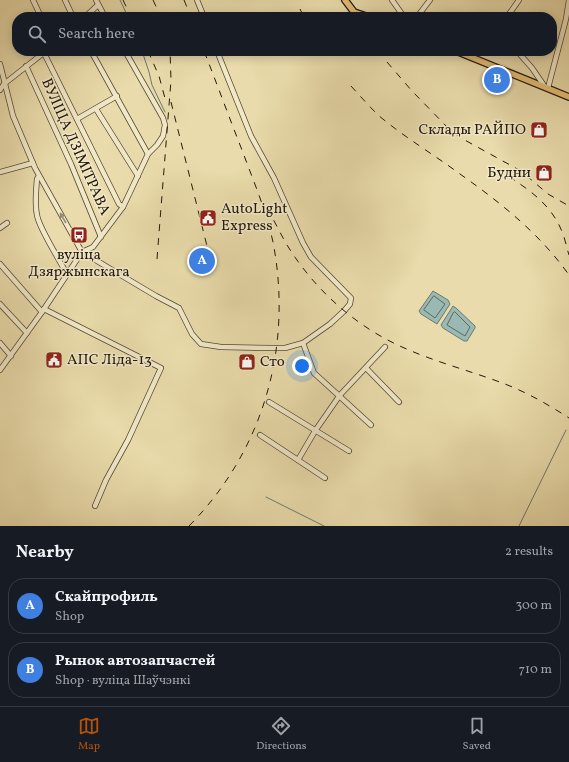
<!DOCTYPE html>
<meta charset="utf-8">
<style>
:root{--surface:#171b24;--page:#20242c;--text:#f1f3f6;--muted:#9ea1a6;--line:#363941;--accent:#b45309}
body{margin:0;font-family:Vollkorn,serif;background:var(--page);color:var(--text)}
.you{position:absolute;left:302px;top:366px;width:14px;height:14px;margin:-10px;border:3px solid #fff;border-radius:50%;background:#1a73e8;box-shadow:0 0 0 6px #1a73e833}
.badge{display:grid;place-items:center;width:26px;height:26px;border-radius:50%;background:var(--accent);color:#fff;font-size:13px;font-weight:700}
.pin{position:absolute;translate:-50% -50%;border:2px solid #fff;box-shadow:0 1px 4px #0006}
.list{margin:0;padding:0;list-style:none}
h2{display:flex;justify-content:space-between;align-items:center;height:52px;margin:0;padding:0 16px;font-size:17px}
h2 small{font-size:13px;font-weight:400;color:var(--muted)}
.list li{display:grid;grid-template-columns:26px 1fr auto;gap:12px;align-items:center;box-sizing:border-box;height:56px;margin:0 8px 8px;padding:0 8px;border:1px solid var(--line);border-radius:16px}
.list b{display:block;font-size:15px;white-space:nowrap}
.list p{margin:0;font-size:13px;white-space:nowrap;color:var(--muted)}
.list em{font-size:13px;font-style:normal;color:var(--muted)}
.icon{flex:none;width:22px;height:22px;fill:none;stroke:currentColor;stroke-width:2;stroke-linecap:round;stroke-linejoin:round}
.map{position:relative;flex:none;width:569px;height:526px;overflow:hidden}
.search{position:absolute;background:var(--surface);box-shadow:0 2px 10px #0003;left:12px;right:12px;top:12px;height:44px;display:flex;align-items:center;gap:10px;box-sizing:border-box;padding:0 14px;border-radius:16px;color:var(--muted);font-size:15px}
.sheet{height:180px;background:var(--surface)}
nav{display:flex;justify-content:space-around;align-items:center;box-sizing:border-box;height:56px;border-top:1px solid var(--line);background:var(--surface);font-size:11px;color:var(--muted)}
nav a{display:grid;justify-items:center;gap:2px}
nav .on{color:var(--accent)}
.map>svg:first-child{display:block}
.water{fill:#9bb9b3;stroke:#6b7970}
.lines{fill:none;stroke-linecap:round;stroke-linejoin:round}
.shore{stroke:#5e685f;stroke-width:1}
.stream{stroke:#6b7970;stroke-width:1}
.minor-casing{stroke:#544933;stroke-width:6}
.major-casing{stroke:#22180b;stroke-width:8}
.minor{stroke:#f1e8c8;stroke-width:4.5}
.major{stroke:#e4be76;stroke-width:5.5}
.rail{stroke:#22180b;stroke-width:1;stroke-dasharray:7 7;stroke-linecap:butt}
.oneway{fill:#948a73}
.labels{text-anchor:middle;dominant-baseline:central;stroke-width:3;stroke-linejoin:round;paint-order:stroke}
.poi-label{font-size:15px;fill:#22180b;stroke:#f1e8c8;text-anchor:start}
.street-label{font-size:15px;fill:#22180b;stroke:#f1e8c8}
</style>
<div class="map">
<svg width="569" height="526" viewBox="0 0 569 526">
<rect width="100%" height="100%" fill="#e9dbab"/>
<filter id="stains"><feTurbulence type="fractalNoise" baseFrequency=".005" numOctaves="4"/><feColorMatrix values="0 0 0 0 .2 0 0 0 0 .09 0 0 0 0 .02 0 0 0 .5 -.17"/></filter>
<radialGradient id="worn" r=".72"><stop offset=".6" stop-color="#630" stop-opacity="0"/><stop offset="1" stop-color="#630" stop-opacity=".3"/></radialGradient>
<g class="water">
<path d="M433 291 448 300 450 304 437 324 421 314 419 311Z"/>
<path d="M453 306 456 308 475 326V328L467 341H464L443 328 441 325Z"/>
</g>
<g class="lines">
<g class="shore">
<path d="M434 296 445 304 435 318 424 310Z"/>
<path d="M455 312 470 327 465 336 447 325 453 313Z"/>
</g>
<g class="stream">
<path d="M120 0 128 17"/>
<path d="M142 51 149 72 152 85 165 112"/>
<path d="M266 497 324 526"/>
<path d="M519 526 566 430"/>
</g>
<g class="minor-casing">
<g id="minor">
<path d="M33 0 41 17"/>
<path d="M65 0 73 17"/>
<path d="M96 0 105 17"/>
<path d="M197 0 204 17"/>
<path d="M392 0 404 17"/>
<path d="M85 17 98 5"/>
<path d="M417 17 430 0"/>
<path d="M507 17 519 0"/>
<path d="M91 51 148 154"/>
<path d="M517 51 532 68 545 87"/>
<path d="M44 53 119 204 123 207"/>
<path d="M0 64 13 116 35 168 82 252 156 296 179 308 192 334 201 344 221 347 272 348H285L303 343 330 324 344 311 350 304 351 298 311 257 303 243 274 178 251 136 217 51"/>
<path d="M26 66 71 164 101 237"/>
<path d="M548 88 566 19 569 0"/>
<path d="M0 90 4 84 46 51"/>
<path d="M96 109 138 176"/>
<path d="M77 119 117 96"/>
<path d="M0 172 33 163"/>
<path d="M39 176 37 179C36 191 34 207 38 219 43 234 56 254 64 269L68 272"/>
<path d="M0 228 7 223"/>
<path d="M0 264 42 312"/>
<path d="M0 304 27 333"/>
<path d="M44 309 161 368 128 440 106 480 95 506"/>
<path d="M0 343 11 356"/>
<path d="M303 343 314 373 371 425"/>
<path d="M366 368 399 402"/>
<path d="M0 370 42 312 82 252 93 247 123 207 148 154 157 145 163 136 165 125 163 118 125 51"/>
<path d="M269 402 349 451"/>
<path d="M260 435 325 478"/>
<path d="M298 460 315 431 340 395 385 347"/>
</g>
</g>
<g class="major-casing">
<g id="major">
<path d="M345 0 354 12 369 17"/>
<path d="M456 51 569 97"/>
</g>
</g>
<use href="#minor" class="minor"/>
<use href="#major" class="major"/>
<g class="rail">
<path d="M123 0 131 17"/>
<path d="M153 0 161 17"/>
<path d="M184 0 191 17"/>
<path d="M300 9 304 17"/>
<path d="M148 51 159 76 166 102"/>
<path d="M387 62 412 91 451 131 461 138 521 171 548 194 569 206"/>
<path d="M351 86C360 96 369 106 378 115 404 137 433 154 460 174 501 203 540 234 569 275"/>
<path d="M171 102 208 250"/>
<path d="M497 169C525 187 553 203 564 237 566 243 567 249 569 255"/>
<path d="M267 208C274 220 280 233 287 245 314 289 355 326 402 347 435 362 471 371 505 384 528 393 549 405 569 418"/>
<path d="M157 259 171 80 170 51"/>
<path d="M189 526C264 450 293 346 273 242 266 210 253 180 242 150 229 117 217 84 204 51"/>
</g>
</g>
<defs><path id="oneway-solid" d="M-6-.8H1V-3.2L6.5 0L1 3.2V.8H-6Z"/></defs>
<use class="oneway" href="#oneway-solid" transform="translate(63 218) rotate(-120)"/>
<defs>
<g id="shop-square" transform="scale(0.9)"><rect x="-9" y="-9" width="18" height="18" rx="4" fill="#8f2418" stroke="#f1e8c8"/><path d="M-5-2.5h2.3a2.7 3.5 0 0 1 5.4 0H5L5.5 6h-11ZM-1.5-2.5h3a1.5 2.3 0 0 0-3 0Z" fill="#fff"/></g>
<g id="civic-square" transform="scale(0.9)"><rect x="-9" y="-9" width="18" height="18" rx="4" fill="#8f2418" stroke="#f1e8c8"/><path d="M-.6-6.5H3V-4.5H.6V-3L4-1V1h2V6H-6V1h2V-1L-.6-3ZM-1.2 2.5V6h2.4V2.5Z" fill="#fff"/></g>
<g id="bus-square" transform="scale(0.9)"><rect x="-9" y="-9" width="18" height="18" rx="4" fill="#8f2418" stroke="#f1e8c8"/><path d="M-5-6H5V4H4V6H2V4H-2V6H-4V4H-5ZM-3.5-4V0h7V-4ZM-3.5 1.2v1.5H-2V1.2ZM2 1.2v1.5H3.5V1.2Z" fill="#fff"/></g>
</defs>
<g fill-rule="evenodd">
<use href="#shop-square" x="539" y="130"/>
<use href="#shop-square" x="544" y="173"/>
<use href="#civic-square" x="208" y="218"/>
<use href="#bus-square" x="79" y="235"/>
<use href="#civic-square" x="54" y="360"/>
<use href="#shop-square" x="247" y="362"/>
</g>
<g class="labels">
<g class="poi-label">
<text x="526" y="130" text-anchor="end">Склады РАЙПО</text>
<text x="531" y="173" text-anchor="end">Будни</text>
<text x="221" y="209">AutoLight<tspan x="221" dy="17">Express</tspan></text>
<text x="79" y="255" text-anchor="middle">вуліца<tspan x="79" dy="17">Дзяржынскага</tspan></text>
<text x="67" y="360">АПС Ліда-13</text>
<text x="260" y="362">Сто</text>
</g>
<g class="street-label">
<text transform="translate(75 147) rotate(66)">ВУЛІЦА ДЗІМІТРАВА</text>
</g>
</g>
<rect width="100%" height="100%" filter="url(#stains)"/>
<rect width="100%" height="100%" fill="url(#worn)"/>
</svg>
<div class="you"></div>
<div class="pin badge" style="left:202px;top:261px;background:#3f7fe0">A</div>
<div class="pin badge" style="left:497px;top:80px;background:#3f7fe0">B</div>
<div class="search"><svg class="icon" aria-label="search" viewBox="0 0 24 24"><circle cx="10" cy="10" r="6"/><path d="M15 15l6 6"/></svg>Search here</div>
</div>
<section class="sheet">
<h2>Nearby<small>2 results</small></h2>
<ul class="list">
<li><span class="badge" style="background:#3f7fe0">A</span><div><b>Скайпрофиль</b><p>Shop</p></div><em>300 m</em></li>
<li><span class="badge" style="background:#3f7fe0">B</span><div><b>Рынок автозапчастей</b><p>Shop · вуліца Шаўчэнкі</p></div><em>710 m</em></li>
</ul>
</section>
<nav>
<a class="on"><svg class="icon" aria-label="map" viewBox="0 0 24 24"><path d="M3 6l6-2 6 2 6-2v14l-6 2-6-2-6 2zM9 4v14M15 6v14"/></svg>Map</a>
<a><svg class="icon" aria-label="directions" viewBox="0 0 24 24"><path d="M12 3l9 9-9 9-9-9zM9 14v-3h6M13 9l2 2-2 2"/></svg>Directions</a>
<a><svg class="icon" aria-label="saved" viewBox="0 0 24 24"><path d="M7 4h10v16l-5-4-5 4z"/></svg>Saved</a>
</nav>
